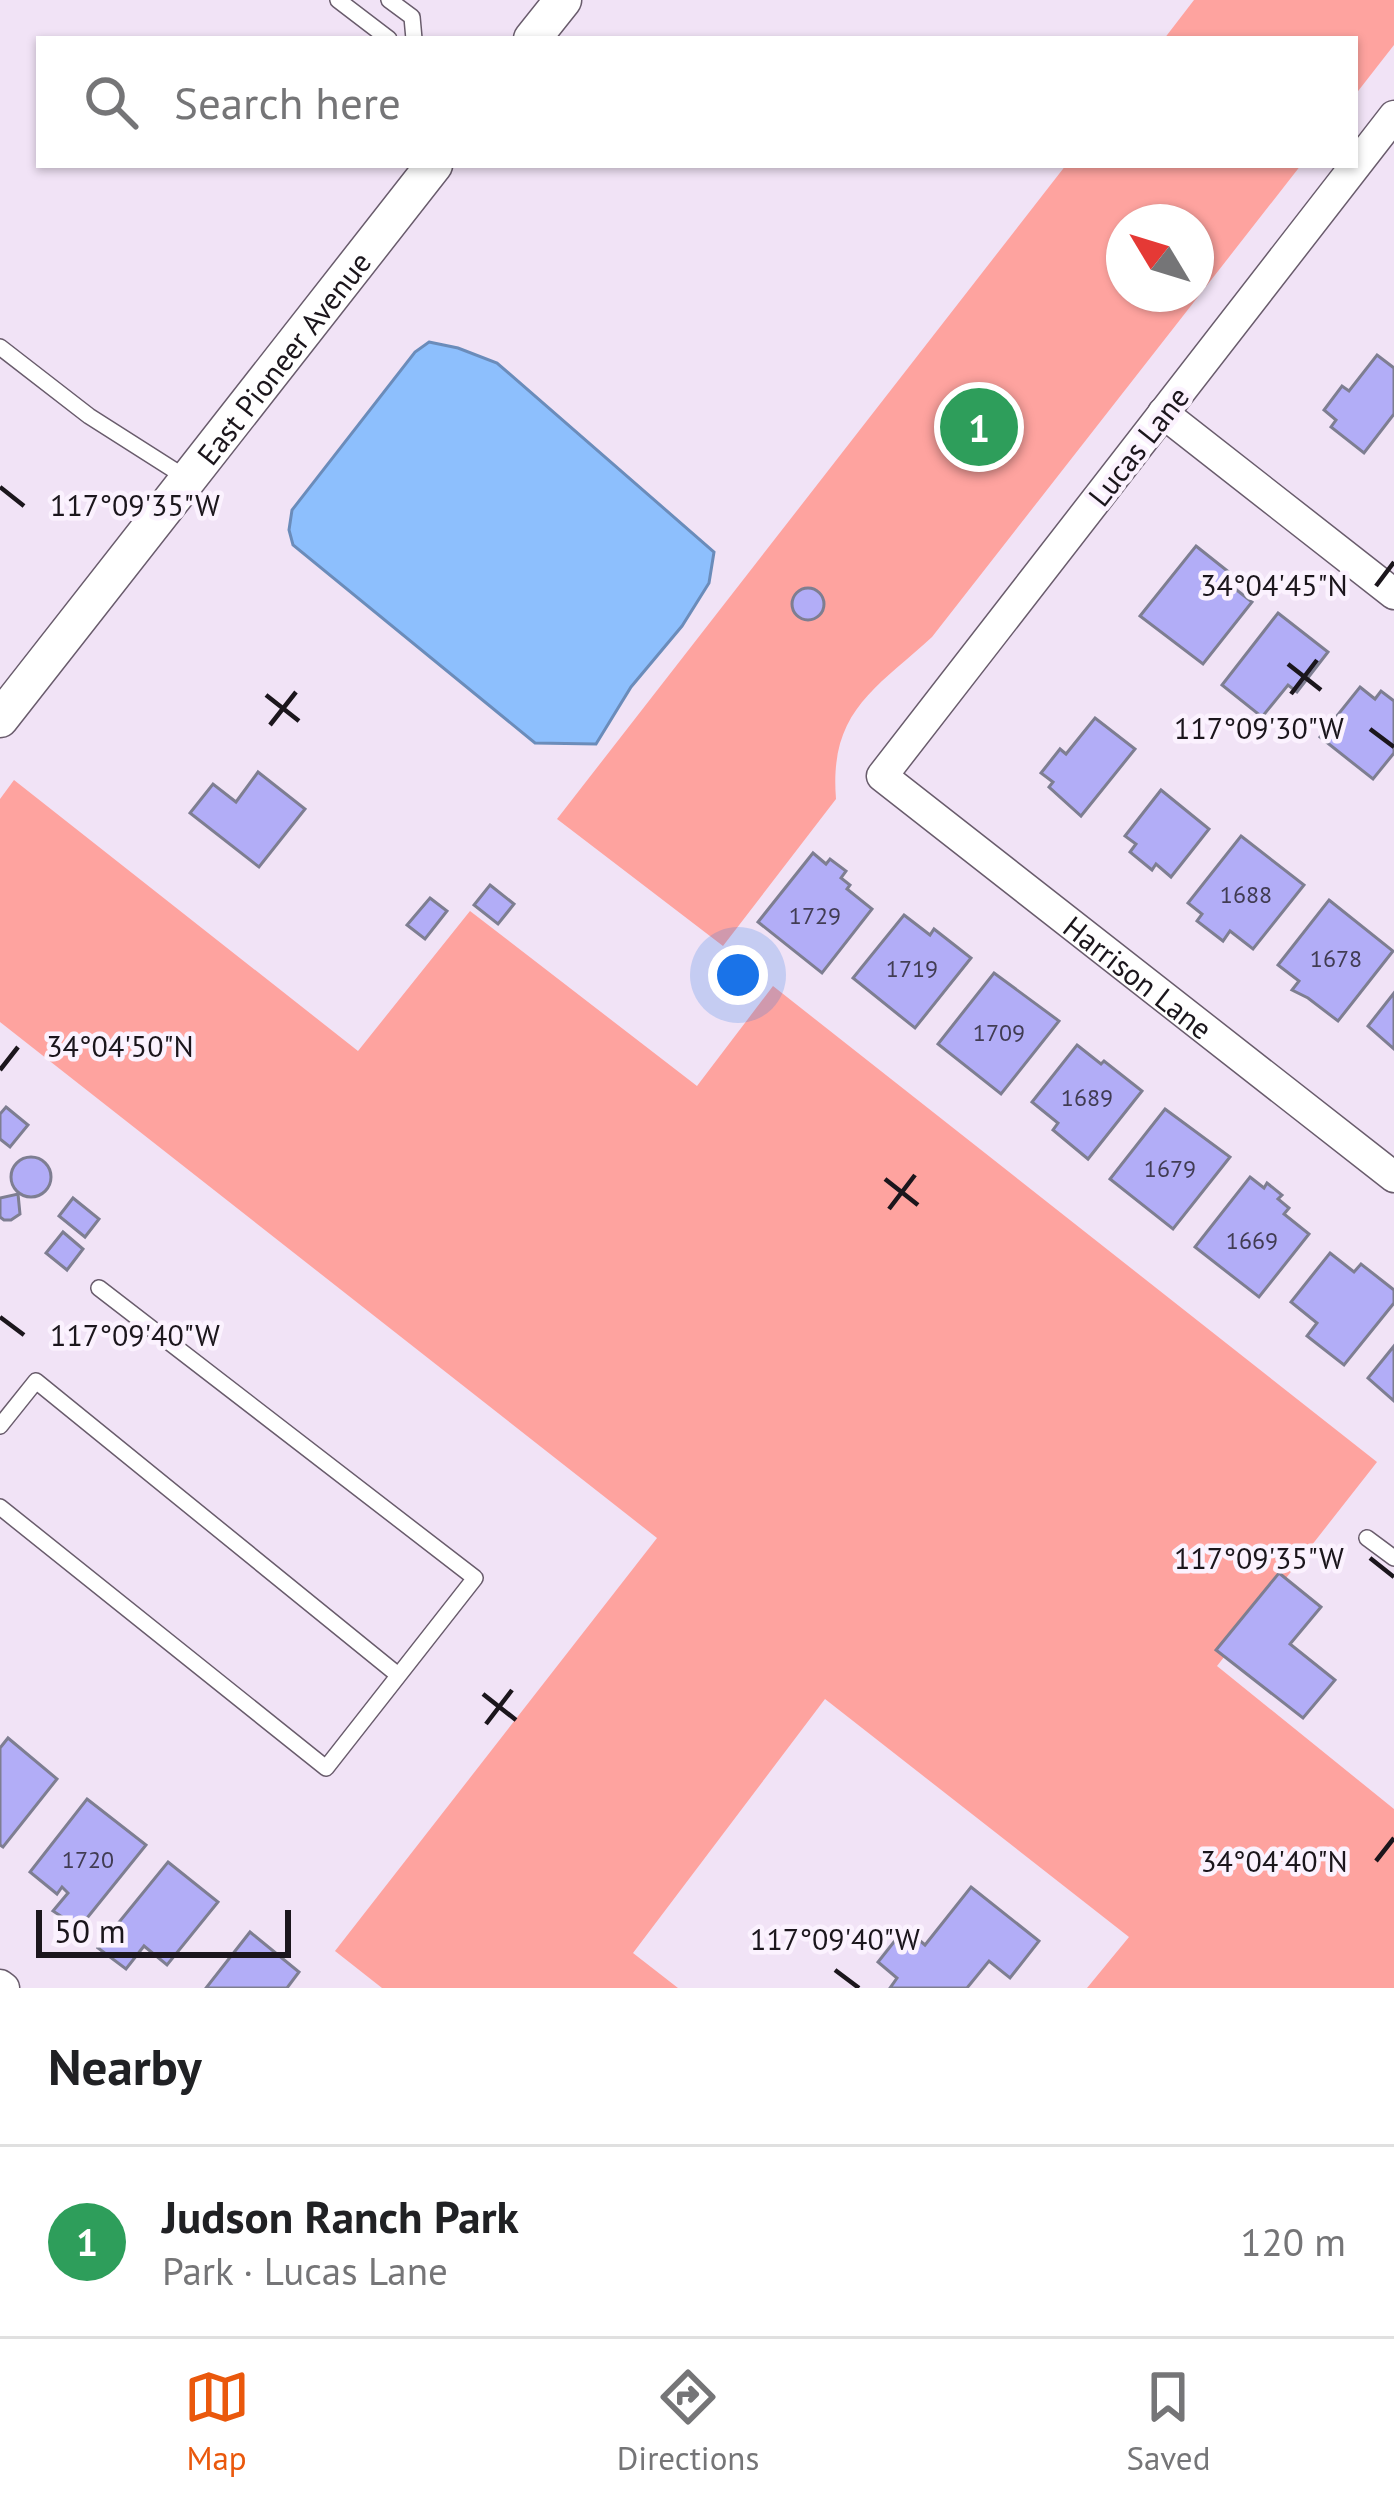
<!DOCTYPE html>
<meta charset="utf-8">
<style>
:root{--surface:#fff;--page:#f2f2f2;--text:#202124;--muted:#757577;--line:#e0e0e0;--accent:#ea580c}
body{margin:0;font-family:"PT Sans",sans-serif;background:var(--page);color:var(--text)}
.compass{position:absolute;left:1106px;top:204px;width:108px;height:108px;border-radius:50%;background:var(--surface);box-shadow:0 3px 9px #0004;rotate:308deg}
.scale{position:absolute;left:36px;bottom:30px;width:255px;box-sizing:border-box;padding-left:12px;border:6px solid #1b161c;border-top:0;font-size:33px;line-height:42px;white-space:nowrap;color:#1b161c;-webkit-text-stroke:9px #fbf2fe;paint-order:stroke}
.you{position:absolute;left:738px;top:975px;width:42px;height:42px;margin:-30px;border:9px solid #fff;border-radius:50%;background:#1a73e8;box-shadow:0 0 0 18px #1a73e833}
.badge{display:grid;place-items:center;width:78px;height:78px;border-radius:50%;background:var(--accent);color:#fff;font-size:39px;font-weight:700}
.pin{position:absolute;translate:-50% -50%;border:6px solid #fff;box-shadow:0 3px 12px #0006}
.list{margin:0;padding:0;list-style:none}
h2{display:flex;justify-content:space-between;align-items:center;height:156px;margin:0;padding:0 48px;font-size:51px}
h2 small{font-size:39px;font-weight:400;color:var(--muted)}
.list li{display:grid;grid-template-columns:78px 1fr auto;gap:36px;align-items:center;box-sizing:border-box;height:192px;padding:0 48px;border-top:3px solid var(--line)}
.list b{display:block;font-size:45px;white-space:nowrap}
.list p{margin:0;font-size:39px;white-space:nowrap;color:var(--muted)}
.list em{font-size:39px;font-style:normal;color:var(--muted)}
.icon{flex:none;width:66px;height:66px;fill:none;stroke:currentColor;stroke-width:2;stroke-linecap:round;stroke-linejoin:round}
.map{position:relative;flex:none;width:1394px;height:1988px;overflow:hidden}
.search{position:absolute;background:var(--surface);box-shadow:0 3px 9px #0004;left:36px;right:36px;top:36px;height:132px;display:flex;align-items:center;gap:30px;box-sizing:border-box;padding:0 42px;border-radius:0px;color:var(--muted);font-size:45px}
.sheet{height:348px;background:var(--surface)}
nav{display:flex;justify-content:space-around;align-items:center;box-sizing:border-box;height:168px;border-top:3px solid var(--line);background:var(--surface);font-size:33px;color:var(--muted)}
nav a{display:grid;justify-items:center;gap:6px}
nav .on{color:var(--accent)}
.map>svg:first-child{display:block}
.green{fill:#fea39f;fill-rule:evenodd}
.water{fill:#8dbffd;stroke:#6b8cba;stroke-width:3}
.building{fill:#b2adf7;stroke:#7e7e91;stroke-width:3}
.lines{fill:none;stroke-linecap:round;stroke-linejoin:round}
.service-casing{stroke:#695c6c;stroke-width:18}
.minor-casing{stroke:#695c6c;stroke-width:33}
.tertiary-casing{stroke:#695c6c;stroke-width:39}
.service{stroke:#fff;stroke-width:15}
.minor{stroke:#fff;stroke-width:30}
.tertiary{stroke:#fff;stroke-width:36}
.ticks{fill:none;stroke:#1b161c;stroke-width:4.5}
.labels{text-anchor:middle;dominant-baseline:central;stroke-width:9;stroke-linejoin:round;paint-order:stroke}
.number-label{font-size:24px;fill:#413c53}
.street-label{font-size:30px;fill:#1b161c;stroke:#fbf2fe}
.ticks-label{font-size:30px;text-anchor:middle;fill:#1b161c;stroke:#fbf2fe;stroke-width:9;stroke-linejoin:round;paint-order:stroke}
</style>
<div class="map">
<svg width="1394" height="1988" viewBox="0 0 1394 1988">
<rect width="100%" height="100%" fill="#f1e3f6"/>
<g class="green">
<path d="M1194 0H1394V45L1355 95V39H1164Z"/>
<path d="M1066 165H1301L932 637C874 690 829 712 836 799L723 946 557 819ZM1124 222H1196V294H1124Z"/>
<path d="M14 780 358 1051 470 911 697 1086 773 986 1377 1462 1217 1666 1394 1809V1988H1087L1129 1937 825 1699 633 1953 678 1988H382L335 1951 657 1538 0 1022V799Z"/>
</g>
<path class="water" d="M429 342 458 348 497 363 714 552 709 583 682 626 631 687 596 744 535 743 293 545 289 530 292 510 415 352Z"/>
<g class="building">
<path d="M1377 355 1394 368V414L1364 453 1331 427 1336 420 1324 410 1342 386 1349 391Z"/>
<path d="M1196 546 1235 577 1229 584 1252 602 1203 664 1140 616Z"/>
<circle cx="808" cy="604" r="16"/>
<path d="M1278 613 1328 652 1297 692 1288 685 1262 717 1222 685Z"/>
<path d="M1360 687 1375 699 1381 691 1394 701V753L1373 779 1320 737Z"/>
<path d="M1095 718 1135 749 1081 816 1049 787 1053 782 1041 773 1060 749 1066 754Z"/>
<path d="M258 772 305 809 259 867 190 813 213 784 236 802Z"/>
<path d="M1161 790 1209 829 1171 877 1156 864 1152 870 1130 852 1136 844 1125 836Z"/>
<path d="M1241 836 1304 885 1253 949 1230 931 1223 941 1197 921 1202 914 1188 903Z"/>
<path d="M813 853 826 864 830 859 846 871 841 878 850 885 847 889 872 909 822 973 758 922Z"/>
<path d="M490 885 514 904 498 924 474 905Z"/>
<path d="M430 898 447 911 425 939 407 925Z"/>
<path d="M1329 900 1393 951 1338 1021 1308 998 1292 990 1299 981 1278 965Z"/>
<path d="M904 915 930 935 934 929 971 958 915 1028 853 978Z"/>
<path d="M994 973 1059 1021 1001 1094 938 1044Z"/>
<path d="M1394 993V1049L1368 1026Z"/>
<path d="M1077 1045 1101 1064 1104 1061 1142 1091 1088 1159 1053 1130 1058 1123 1032 1102Z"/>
<path d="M6 1107 28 1125 10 1147 0 1139V1114Z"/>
<path d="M1165 1109 1230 1157 1173 1229 1110 1179Z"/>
<circle cx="31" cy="1177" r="20"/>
<path d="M1250 1177 1264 1188 1267 1183 1282 1195 1278 1199 1289 1208 1284 1214 1309 1234 1259 1297 1195 1247Z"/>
<path d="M18 1194 20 1214 11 1220H4L0 1217V1198Z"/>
<path d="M73 1198 99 1219 85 1237 59 1216Z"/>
<path d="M63 1232 83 1249 67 1270 46 1253Z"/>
<path d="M1330 1253 1354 1272 1361 1264 1394 1290V1303L1344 1365 1307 1336 1317 1323 1291 1302Z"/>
<path d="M1394 1346V1401L1368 1378Z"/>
<path d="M1279 1573 1321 1607 1290 1644 1335 1680 1303 1718 1216 1650Z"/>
<path d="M8 1738 57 1779 3 1847 0 1845V1748Z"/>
<path d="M87 1799 146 1845 79 1928 53 1911 68 1893 62 1887 57 1894 30 1872Z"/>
<path d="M168 1862 218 1902 167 1965 144 1946 126 1969 98 1948Z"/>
<path d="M971 1887 1039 1941 1010 1978 989 1961 967 1988H890L897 1978 878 1962 905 1928 925 1945Z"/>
<path d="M250 1932 299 1972 287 1988H206Z"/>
</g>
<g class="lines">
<g class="service-casing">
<g id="service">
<path d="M338 0 389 39"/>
<path d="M389 0 412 17 414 39"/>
<path d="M0 347 89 416 188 479"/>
<path d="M0 1426 36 1381 398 1675"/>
<path d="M0 1507 326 1768 475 1578 99 1288"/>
<path d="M1367 1538 1394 1558"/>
</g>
</g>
<g class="minor-casing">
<g id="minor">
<path id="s1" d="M1394 116 882 776 1394 1177"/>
<path d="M1163 413 1394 594"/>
<path d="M0 1985 4 1988"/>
</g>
</g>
<g class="tertiary-casing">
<g id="tertiary">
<path d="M532 39 563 0"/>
<path id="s2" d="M0 719 434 165"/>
</g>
</g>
<use href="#service" class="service"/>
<use href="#minor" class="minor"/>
<use href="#tertiary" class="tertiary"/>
</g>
<path class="ticks" d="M0 487 24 506M1376 586 1394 562M1288 664 1321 690M1291 694 1317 660M266 695 299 721M270 725 296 692M1370 729 1394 747M0 1070 18 1047M885 1179 918 1205M889 1209 915 1175M0 1317 24 1335M1370 1558 1394 1577M483 1694 516 1720M486 1724 512 1690M1376 1861 1394 1838M835 1970 859 1988"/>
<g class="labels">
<g class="number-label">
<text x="1246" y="894">1688</text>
<text x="815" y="915">1729</text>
<text x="1336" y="958">1678</text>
<text x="912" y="968">1719</text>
<text x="999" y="1032">1709</text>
<text x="1087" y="1097">1689</text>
<text x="1170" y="1168">1679</text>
<text x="1252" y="1240">1669</text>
<text x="88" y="1859">1720</text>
</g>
<g class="street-label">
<text stroke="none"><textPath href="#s2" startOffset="459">East Pioneer Avenue</textPath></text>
<text transform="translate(1138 446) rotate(-52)">Lucas Lane</text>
<text stroke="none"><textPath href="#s1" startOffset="1161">Harrison Lane</textPath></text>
</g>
</g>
<g class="ticks-label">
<text x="135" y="516">117°09'35"W</text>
<text x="1274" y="596">34°04'45"N</text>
<text x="1259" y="739">117°09'30"W</text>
<text x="120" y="1057">34°04'50"N</text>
<text x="135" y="1346">117°09'40"W</text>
<text x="1259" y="1569">117°09'35"W</text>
<text x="1274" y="1872">34°04'40"N</text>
<text x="835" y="1950">117°09'40"W</text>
</g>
</svg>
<svg class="compass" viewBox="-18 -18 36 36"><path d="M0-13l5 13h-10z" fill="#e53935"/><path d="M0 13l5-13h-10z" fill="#757577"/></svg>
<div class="scale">50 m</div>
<div class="you"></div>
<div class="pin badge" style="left:979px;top:427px;background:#2e9e5b">1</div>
<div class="search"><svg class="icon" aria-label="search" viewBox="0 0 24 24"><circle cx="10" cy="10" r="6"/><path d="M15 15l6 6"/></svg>Search here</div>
</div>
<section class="sheet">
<h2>Nearby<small></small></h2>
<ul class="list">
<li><span class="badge" style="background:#2e9e5b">1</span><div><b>Judson Ranch Park</b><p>Park · Lucas Lane</p></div><em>120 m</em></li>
</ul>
</section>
<nav>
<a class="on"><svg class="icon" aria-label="map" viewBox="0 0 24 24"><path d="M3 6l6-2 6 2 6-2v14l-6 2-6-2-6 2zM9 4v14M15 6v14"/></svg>Map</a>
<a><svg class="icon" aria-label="directions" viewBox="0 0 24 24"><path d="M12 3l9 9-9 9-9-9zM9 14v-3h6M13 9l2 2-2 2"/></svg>Directions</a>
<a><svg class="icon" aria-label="saved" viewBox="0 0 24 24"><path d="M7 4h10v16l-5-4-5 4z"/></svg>Saved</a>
</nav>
